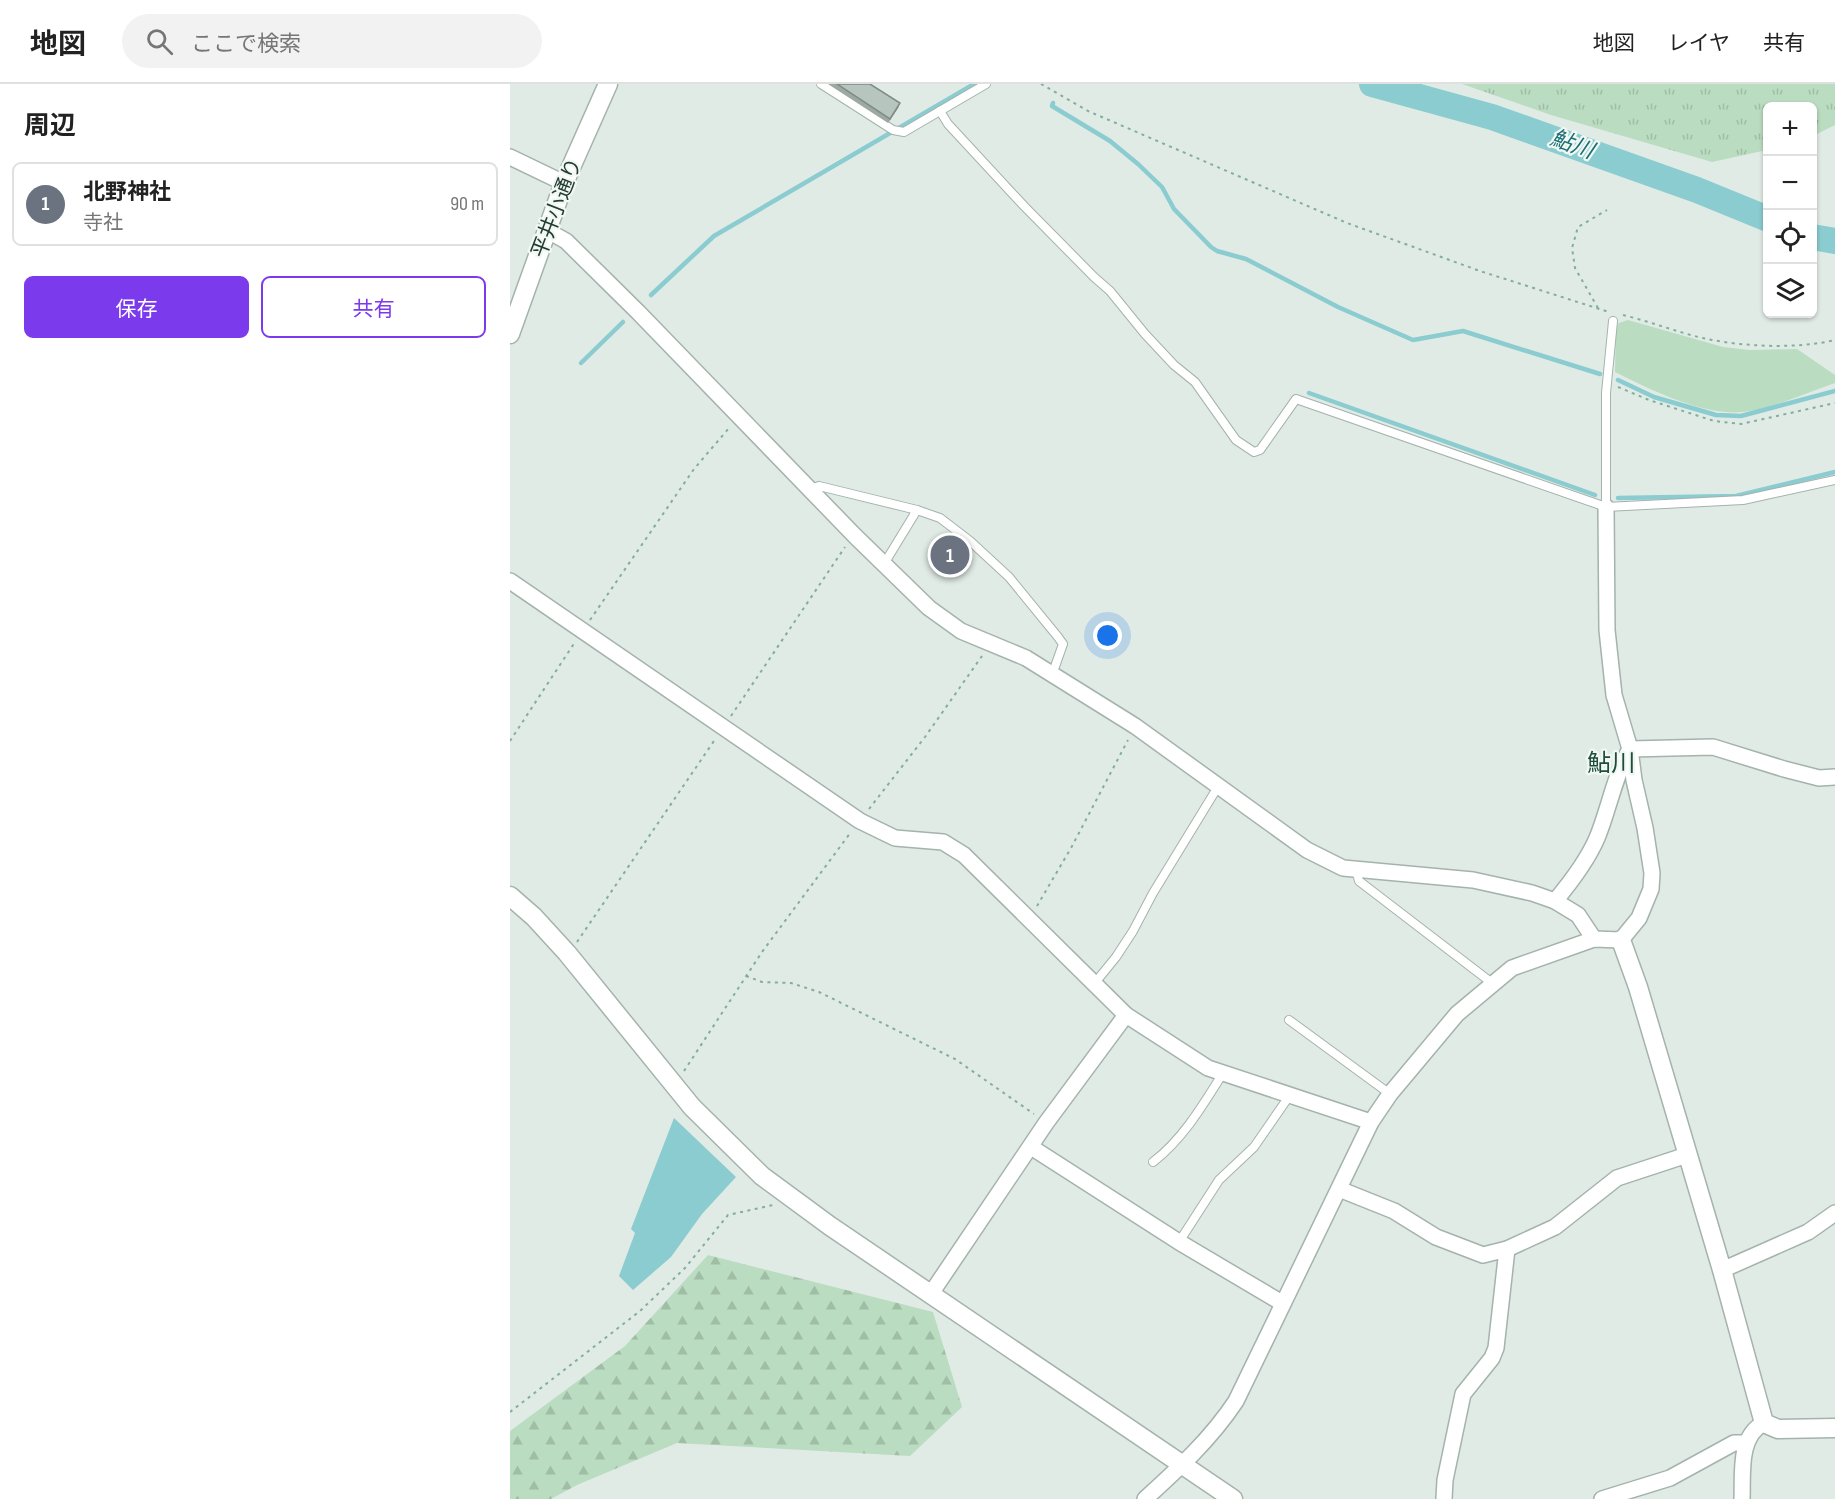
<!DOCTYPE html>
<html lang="ja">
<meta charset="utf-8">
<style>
:root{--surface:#fff;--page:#f2f2f2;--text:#222;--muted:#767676;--line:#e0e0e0;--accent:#7c3aed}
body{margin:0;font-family:"Sofia Sans Condensed","Noto Sans JP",sans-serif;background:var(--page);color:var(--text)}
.controls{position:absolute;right:18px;top:18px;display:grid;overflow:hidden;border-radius:9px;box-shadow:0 2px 4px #0004}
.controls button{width:54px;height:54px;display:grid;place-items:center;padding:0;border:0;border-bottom:2px solid var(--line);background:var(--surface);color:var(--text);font:30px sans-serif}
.you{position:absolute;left:598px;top:552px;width:21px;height:21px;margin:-15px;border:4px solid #fff;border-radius:50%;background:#1a73e8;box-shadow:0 0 0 9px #1a73e833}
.badge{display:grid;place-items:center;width:39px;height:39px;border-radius:50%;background:var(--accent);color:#fff;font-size:20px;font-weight:700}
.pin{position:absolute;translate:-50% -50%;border:3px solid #fff;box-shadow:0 2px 6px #0006}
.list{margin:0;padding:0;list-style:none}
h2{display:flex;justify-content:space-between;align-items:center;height:78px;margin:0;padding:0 24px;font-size:26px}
h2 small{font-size:20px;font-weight:400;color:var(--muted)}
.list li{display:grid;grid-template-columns:39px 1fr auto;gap:18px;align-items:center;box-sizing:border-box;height:84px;margin:0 12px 12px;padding:0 12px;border:2px solid var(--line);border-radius:9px}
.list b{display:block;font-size:22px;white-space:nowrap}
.list p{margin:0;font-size:20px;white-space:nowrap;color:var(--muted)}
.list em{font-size:20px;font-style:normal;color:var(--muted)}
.actions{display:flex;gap:12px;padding:18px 24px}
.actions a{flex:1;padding:14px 0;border:2px solid var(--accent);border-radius:9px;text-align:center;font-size:21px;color:var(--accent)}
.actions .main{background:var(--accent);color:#fff}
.icon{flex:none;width:33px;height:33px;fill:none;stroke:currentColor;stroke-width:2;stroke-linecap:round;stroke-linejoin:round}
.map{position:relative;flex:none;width:1325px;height:1415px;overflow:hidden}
header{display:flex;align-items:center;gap:36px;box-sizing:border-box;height:84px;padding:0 30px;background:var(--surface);border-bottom:2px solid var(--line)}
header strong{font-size:28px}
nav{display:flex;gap:33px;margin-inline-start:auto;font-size:21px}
.search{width:420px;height:54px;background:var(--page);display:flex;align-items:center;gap:15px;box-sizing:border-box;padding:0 21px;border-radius:33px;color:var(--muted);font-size:22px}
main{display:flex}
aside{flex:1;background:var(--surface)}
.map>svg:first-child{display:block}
.grass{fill:url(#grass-tufts)}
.forest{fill:url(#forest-firs)}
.green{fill:#badcc0}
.water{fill:#8acccf}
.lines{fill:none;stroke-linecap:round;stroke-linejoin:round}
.stream{stroke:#8acccf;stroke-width:4.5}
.river{stroke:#8acccf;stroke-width:26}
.service-casing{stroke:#a4b3ac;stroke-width:10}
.minor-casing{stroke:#a4b3ac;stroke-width:18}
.tertiary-casing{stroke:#a4b3ac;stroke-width:21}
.path{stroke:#82ae9b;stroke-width:2;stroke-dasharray:3 4.5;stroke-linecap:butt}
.service{stroke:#fff;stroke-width:8}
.minor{stroke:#fff;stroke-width:15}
.tertiary{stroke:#fff;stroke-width:18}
.wall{fill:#9daaa3}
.shaded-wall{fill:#7f8b85}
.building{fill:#b6c6be;stroke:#7f8b85;stroke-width:1.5}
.labels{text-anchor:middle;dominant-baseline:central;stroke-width:4.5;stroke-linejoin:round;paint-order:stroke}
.street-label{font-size:21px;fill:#223c32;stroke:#f1f8f4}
.water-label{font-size:22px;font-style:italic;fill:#1d7176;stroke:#f1f8f4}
.quarter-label{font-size:24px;fill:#1e4d3c;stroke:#f1f8f4}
</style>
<header>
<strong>地図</strong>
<div class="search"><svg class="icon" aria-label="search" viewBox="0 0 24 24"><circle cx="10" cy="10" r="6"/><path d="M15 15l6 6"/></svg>ここで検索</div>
<nav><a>地図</a><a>レイヤ</a><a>共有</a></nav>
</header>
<main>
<aside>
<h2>周辺<small></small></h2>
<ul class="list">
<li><span class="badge" style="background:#6b7280">1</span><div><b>北野神社</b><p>寺社</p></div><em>90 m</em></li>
</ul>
<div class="actions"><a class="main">保存</a><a>共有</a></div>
</aside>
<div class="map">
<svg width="1325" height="1415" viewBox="0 0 1325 1415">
<defs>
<pattern id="grass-tufts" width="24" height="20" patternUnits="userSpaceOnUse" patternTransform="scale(1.5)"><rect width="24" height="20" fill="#badcc0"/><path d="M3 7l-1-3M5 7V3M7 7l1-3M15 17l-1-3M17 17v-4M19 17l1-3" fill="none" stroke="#a0bea5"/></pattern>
<pattern id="forest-firs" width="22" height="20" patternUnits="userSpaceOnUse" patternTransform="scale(1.5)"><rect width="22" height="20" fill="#badcc0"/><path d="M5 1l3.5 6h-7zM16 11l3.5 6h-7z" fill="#a0bea5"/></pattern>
</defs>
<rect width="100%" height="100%" fill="#e1ebe6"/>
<path class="grass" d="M952 0H1325V41L1303 52 1302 22H1258L1257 66 1202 78 1041 31Z"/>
<path class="forest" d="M198 1171 423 1228 452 1323 400 1372 167 1359 67 1401 41 1415H0V1347L115 1262Z"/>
<path class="green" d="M1118 236 1213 263 1240 266 1287 265 1325 291V299C1298 308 1259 326 1232 328 1193 332 1139 305 1105 288L1106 244 1109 239Z"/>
<path class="water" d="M164 1034 226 1093 192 1130 161 1173 123 1206 109 1192 125 1149 121 1145Z"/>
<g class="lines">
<g class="stream">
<path d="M543 19 542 22 600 57 628 80 652 103 664 125 701 163 707 167 736 175 828 223 903 256 953 247 1090 290"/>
<path d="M141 211 204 152 464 0"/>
<path d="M71 279 113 238"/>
<path d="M1108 296 1144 313 1206 331 1231 332 1325 307"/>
<path d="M799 309 1085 411"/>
<path d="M1108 414 1226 412 1325 388"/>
</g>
<g class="river">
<path d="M862 0 982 33 1187 106 1258 135"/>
<path d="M1302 153 1325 157"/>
</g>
<g class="service-casing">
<g id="service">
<path d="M311 0 383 46 394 48 476 0"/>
<path d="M430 27 438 40 514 122 584 193 600 207 635 250 664 281 685 298 726 356 744 368 750 366 755 359 786 315 1096 423 1233 416 1325 396"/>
<path d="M300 405 309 402 407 426 430 434 460 457 499 493 548 553 553 560 542 591"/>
<path d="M1096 423V309L1103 237"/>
<path d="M374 480 407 426"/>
<path d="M846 786 849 797 982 899"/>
<path d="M584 900 606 873 623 847 643 809 709 701"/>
<path d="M779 936 880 1010"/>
<path d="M643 1078C673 1055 693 1021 713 989"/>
<path d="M669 1158 709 1096 744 1063 780 1011"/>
</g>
</g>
<g class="minor-casing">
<g id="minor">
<path d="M0 73 54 99"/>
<path d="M38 147 56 157 128 228 345 452 419 524 451 547 516 574 625 642 797 766 833 784 963 796 1022 809 1045 817 1068 831 1084 855"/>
<path d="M0 497 350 737 385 754 433 758 454 771 616 931 698 984 861 1038"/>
<path d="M1045 817C1061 798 1077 777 1087 754 1099 725 1104 693 1120 665L1203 663 1274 685 1309 694 1325 693"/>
<path d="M521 1063 669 1158 772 1219"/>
<path d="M829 1105 884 1127 926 1153 973 1171 997 1165 1045 1143 1107 1094 1177 1071"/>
<path d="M1212 1186 1298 1148 1325 1129"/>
<path d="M420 1211 536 1039 616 931"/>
<path d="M635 1415C668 1385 701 1355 726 1317L861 1038 880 1010 947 930 1002 884 1084 855 1111 856 1129 834 1141 805 1142 789 1135 744 1124 696 1120 665 1104 611 1097 546 1096 423"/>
<path d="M934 1415 935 1396 953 1310 982 1274 986 1264 997 1165"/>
<path d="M1092 1415 1160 1394 1224 1359H1236"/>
<path d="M1232 1415C1233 1390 1228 1352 1254 1339"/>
</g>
</g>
<g class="tertiary-casing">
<g id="tertiary">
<path d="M0 250 54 99 98 0"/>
<path d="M0 812 24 833 57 869 182 1023 252 1092 320 1142 723 1415"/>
<path d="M1111 856 1128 903 1212 1186 1254 1339 1268 1345 1325 1344"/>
</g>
</g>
<g class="path">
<path d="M531 0 578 27 837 139 970 187 1099 228"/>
<path d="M1088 224 1065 184 1062 164 1068 143 1097 126"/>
<path d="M1113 231C1142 238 1169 249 1197 255 1236 263 1287 265 1325 256"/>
<path d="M1108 303 1139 316 1204 337 1231 340 1325 319"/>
<path d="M80 536 184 385 219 344"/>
<path d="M221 632 335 463"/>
<path d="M0 657 65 558"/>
<path d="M359 725 415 653 472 572"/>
<path d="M527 822 561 764 618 656"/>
<path d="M67 858 206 654"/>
<path d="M236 892 252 898 281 899 309 908 445 975 524 1030"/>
<path d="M174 987 252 868 341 748"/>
<path d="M0 1328 130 1227 175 1184 218 1131 263 1121"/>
</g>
<use href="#service" class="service"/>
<use href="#minor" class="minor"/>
<use href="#tertiary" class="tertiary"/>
</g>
<g class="wall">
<path d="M318 0H360L390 19 388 24 378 39Z"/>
<path d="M443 459 453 467 450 470 448 476 437 486 426 475 429 467Z"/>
</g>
<g class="shaded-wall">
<path d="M390 19 388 24 378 39 380 35Z"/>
<path d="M456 458 453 467 450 470 448 476 437 486 440 478 449 465Z"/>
</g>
<g class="building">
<path d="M327 0H360L390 19 380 35Z"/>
<path d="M450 452 456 458 449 465 451 467 440 478 429 467 440 456 443 459Z"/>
</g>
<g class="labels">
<g class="street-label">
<text transform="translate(47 124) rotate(-69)">平井小通り</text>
</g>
<g class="water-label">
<text transform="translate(1062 61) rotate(20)">鮎川</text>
</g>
<g class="quarter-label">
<text x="1101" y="679">鮎川</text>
</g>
</g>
</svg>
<div class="controls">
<button>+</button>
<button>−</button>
<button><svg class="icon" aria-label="locate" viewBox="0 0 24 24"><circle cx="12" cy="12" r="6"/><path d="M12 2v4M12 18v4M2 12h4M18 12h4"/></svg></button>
<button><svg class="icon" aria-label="layers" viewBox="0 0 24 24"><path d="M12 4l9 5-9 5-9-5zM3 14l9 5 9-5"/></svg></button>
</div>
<div class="you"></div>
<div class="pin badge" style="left:440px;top:471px;background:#6b7280">1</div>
</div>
</main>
